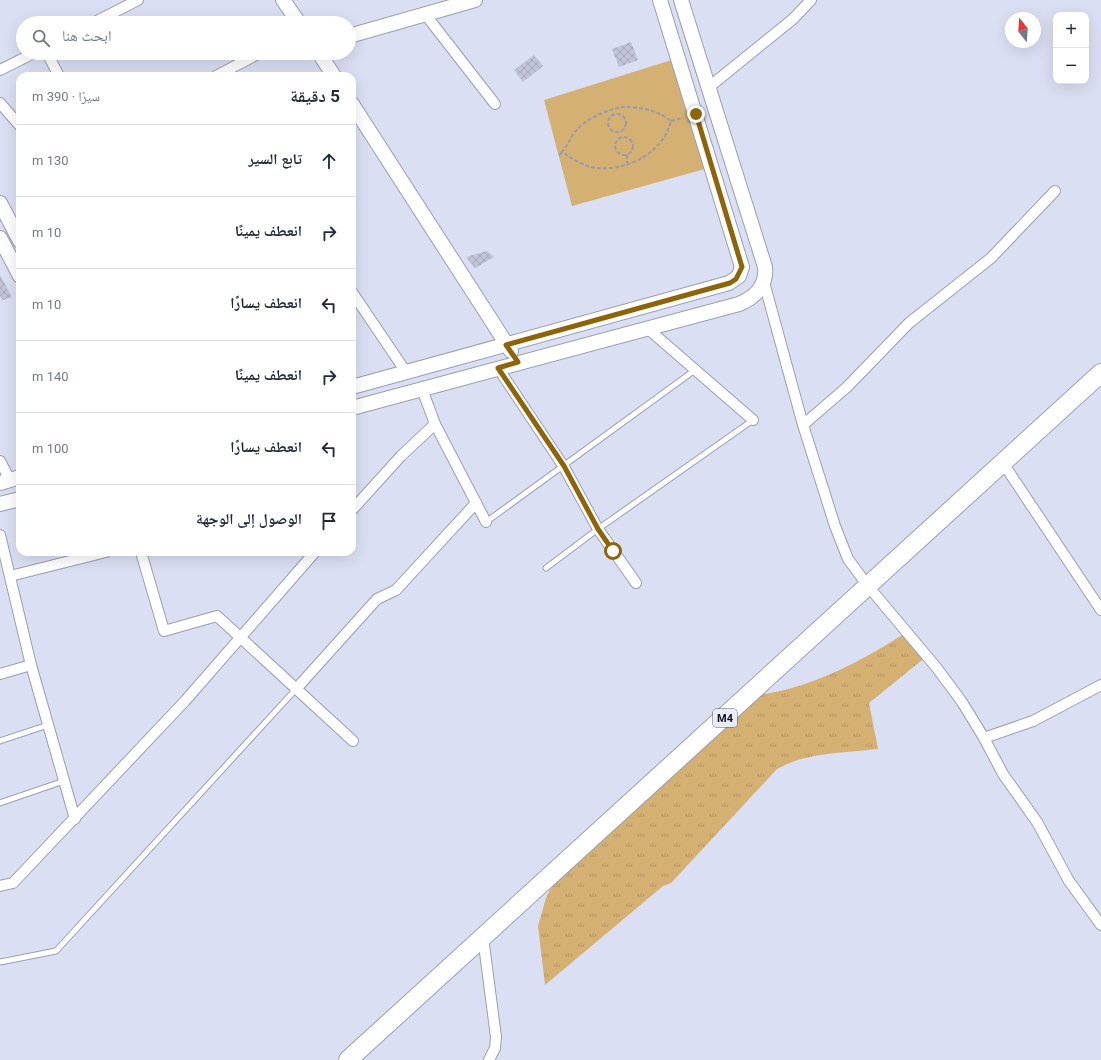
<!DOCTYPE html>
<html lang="ar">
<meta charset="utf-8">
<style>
:root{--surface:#fff;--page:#f6f6f7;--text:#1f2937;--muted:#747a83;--line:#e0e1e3}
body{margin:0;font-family:Roboto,"Noto Naskh Arabic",sans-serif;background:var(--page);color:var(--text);direction:rtl}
.controls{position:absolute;right:12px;top:12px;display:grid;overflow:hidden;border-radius:8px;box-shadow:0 4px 16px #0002}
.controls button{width:36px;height:36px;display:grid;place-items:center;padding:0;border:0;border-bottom:1px solid var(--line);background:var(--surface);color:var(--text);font:20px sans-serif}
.compass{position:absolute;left:1005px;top:12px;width:36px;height:36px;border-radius:50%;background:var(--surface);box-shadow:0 4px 16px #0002;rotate:343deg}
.stop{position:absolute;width:12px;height:12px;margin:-9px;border:3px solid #8e640a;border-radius:50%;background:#fff}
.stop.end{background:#8e640a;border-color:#fff;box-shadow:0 1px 4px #0008}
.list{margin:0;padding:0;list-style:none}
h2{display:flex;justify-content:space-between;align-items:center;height:52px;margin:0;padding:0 16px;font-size:17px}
h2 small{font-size:13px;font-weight:400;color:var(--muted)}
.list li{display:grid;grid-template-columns:26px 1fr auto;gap:12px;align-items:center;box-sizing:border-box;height:72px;padding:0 16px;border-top:1px solid var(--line)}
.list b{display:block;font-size:15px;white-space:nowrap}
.list em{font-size:13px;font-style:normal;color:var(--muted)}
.icon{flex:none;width:22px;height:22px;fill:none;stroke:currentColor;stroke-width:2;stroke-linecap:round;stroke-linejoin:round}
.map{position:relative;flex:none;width:1101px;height:1060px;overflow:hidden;direction:ltr}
.search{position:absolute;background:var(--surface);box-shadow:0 4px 16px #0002;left:16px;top:16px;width:340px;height:44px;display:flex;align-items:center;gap:10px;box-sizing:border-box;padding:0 14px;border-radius:22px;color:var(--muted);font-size:15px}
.panel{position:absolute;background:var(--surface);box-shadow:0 4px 16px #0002;left:16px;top:72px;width:340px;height:484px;border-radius:12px;direction:rtl}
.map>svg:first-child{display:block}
.grass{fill:url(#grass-tufts)}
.garden{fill:#d5b073}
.building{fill:url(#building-cross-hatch)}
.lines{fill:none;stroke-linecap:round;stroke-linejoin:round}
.lane-casing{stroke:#9b9eb1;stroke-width:7}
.street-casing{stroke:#9b9eb1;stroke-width:12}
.secondary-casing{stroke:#9b9eb1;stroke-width:16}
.highway-casing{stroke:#9b9eb1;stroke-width:20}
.path{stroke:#989bab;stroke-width:2;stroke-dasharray:4 2;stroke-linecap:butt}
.lane{stroke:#fff;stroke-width:5}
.street{stroke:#fff;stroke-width:10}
.secondary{stroke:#fff;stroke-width:14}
.highway{stroke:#fff;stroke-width:18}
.route{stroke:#8e640a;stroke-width:5}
.labels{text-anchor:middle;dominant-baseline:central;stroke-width:4;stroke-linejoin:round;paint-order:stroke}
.shield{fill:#e9ecfc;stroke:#52545e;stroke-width:1}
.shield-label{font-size:11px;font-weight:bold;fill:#12131a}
</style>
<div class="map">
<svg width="1101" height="1060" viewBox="0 0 1101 1060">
<defs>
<pattern id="grass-tufts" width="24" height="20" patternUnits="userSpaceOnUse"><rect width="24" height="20" fill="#d5b073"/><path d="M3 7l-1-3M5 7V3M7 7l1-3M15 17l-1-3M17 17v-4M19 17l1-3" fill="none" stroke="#b69663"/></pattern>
<pattern id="building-cross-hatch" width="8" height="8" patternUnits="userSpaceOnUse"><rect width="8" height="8" fill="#c1c4d8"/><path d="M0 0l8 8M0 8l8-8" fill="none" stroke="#a5a8b9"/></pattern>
</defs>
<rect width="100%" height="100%" fill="#dbdff3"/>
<path class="grass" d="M907 632 927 656 869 703 878 749C844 753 807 752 777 769L671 883 663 886 545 985 538 926 546 898 562 866 749 696C806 691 859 663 907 632Z"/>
<path class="garden" d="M678 58 712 167 572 206 544 100Z"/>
<g class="building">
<path d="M631 42 638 60 619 67 612 49Z"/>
<path d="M534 55 543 66 523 82 514 70Z"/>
<path d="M487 251 494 257 475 268 466 257Z"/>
<path d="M0 275 12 297 3 300 0 296Z"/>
</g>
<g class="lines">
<g class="lane-casing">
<g id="lane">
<path d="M486 522 695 370"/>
<path d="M546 568 598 529 753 420"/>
<path d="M0 741 48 725"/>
<path d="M0 803 64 781"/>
<path d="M0 962 56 951 296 689"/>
</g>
</g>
<g class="street-casing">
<g id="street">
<path d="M425 14 495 104"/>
<path d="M93 23 138 0"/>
<path d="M47 53 59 76"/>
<path d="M0 70 34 53"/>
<path d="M216 76 260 53"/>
<path d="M709 87 793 19 811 0"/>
<path d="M0 103 20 126"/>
<path d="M764 282 803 425 835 526 848 559 868 586 936 667 962 702 984 738 1003 774 1037 822 1069 881 1101 925"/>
<path d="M352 292 406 372"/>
<path d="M647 328 753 420"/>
<path d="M498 368 564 467 598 529 636 583"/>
<path d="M422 389 435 424 486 522"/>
<path d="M803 425 847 387 909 323 991 258 1055 191"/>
<path d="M0 461 10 480"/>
<path d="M1003 463 1101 610"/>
<path d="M352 510 401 456 435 424"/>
<path d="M0 535 31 665 75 819"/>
<path d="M141 552 164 631 217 616 353 741"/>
<path d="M10 576 106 552"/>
<path d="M0 674 31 665"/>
<path d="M296 689 377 599 396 590 476 503"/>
<path d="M984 738 1033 721 1101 685"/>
<path d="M0 886 13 883 185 701 315 552"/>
<path d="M483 937 496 1037 495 1048 489 1060"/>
</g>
</g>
<g class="secondary-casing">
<g id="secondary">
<path d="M283 0 299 23"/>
<path d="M349 36 475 0"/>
<path d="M319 53 334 76"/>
<path d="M352 104 511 351"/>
<path d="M0 203 20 241"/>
<path d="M0 238 20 276"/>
<path d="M352 387 729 283 739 276 742 267 660 0"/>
<path d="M352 408 739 304C756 297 767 285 765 267L681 0"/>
<path d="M0 483 20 477"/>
<path d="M0 504 20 499"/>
</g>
</g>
<g class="highway-casing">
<path id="highway" d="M348 1060 1101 373"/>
</g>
<g class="path">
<path d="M621 107C639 107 656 109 671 121 663 153 628 171 596 168 583 166 573 159 562 152 566 147 569 142 572 136 583 119 602 112 621 107Z"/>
<circle cx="617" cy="123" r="9"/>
<path d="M671 121 683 118"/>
<circle cx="624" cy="146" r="9"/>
<path d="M559 155 562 152"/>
<path d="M627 155V163"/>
</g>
<use href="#lane" class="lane"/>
<use href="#street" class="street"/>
<use href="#secondary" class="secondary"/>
<use href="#highway" class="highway"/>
</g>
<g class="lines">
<path class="route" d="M613 551 598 529 564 466 498 368 518 362 506 345 730 283 736 279 742 267 696 114"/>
</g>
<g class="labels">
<rect class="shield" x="713" y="709" width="24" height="18" rx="3"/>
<g class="shield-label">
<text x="725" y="718">M4</text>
</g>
</g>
</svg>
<div class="controls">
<button>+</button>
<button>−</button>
</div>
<svg class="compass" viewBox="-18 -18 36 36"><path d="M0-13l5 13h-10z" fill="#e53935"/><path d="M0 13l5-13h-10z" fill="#747a83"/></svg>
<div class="stop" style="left:613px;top:551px"></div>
<div class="stop end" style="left:696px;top:114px"></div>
<div class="search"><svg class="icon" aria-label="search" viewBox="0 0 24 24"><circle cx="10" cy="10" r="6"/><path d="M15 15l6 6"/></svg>ابحث هنا</div>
<section class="panel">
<h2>5 دقيقة<small>سيرًا · 390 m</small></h2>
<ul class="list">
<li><svg class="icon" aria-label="ahead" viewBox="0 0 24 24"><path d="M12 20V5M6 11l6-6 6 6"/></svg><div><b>تابع السير</b></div><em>130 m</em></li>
<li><svg class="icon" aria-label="right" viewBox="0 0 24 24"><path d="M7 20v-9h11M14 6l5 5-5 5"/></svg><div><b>انعطف يمينًا</b></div><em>10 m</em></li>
<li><svg class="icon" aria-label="left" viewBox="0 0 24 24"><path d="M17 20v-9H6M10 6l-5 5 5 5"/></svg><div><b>انعطف يسارًا</b></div><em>10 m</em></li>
<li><svg class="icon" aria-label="right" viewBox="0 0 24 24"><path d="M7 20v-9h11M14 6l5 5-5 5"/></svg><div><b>انعطف يمينًا</b></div><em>140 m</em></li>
<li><svg class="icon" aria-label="left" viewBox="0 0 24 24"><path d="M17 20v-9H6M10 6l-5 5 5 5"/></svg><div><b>انعطف يسارًا</b></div><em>100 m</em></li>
<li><svg class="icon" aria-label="arrive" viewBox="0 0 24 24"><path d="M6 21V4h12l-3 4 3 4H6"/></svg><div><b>الوصول إلى الوجهة</b></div></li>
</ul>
</section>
</div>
